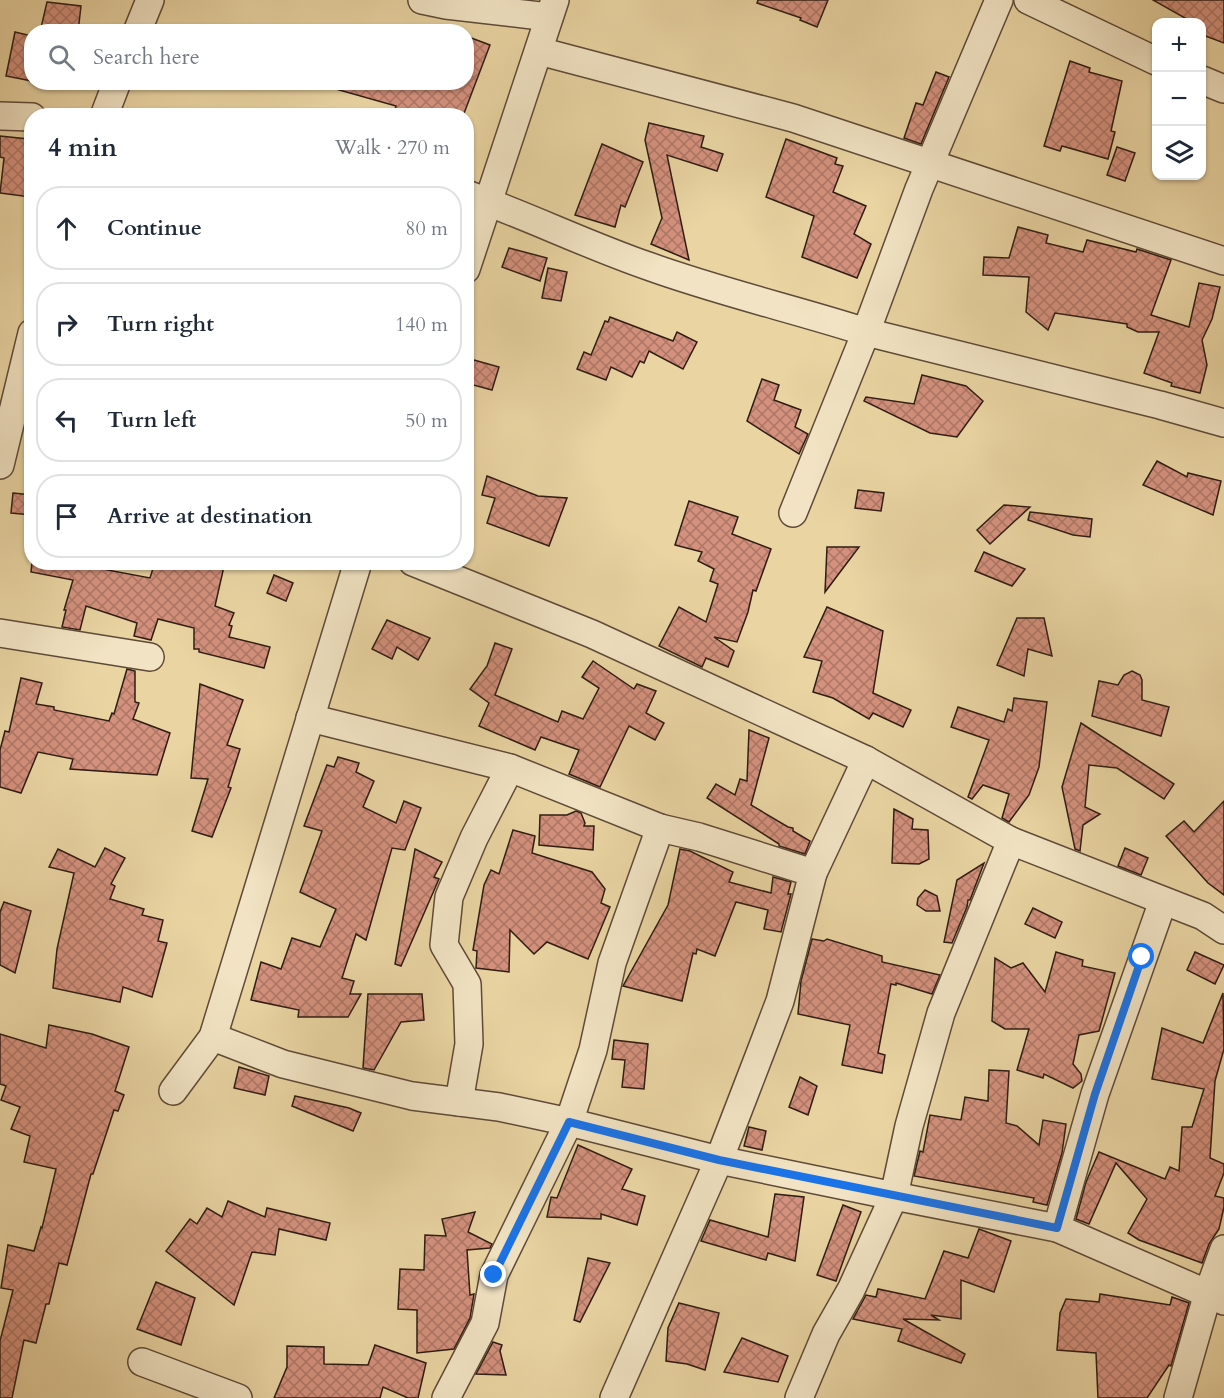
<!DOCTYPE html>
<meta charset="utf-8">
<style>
:root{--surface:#fff;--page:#f2f2f3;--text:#1f2937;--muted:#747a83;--line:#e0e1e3}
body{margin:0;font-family:Cardo,serif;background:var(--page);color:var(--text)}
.controls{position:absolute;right:18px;top:18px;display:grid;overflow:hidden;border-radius:12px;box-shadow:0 2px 4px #0004}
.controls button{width:54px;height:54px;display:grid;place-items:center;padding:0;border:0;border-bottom:2px solid var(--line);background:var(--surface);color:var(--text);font:30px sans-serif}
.stop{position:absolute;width:18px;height:18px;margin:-14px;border:4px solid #1a73e8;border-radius:50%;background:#fff}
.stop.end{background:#1a73e8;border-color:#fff;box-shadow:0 2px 6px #0008}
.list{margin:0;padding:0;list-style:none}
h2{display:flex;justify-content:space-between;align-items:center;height:78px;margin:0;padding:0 24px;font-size:26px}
h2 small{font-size:20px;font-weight:400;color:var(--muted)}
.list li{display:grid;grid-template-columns:39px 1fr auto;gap:18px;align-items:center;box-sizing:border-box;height:84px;margin:0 12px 12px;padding:0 12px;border:2px solid var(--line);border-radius:24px}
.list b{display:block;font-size:22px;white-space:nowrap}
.list em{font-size:20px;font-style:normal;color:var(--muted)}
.icon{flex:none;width:33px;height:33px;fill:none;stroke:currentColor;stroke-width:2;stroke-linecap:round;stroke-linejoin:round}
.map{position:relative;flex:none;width:1224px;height:1398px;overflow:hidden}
.search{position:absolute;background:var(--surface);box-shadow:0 2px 4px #0004;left:24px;top:24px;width:450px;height:66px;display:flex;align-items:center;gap:15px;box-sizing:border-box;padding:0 21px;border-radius:24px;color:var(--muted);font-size:22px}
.panel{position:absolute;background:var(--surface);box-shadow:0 2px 4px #0004;left:24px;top:108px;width:450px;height:462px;border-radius:24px}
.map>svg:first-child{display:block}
.building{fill:url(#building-cross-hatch);stroke:#2f1c14;stroke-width:1.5}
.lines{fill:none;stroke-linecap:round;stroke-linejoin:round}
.street-casing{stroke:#5e4a38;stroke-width:30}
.street{stroke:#f1e3c3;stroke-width:27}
.route{stroke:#1a73e8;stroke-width:8}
</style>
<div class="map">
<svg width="1224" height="1398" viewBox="0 0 1224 1398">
<defs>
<pattern id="building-cross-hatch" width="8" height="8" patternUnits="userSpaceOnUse" patternTransform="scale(1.5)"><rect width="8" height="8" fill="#d4917d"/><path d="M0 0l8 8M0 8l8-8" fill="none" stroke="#ac7665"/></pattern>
</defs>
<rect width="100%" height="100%" fill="#e9d4a2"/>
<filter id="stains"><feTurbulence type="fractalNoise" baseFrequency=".00333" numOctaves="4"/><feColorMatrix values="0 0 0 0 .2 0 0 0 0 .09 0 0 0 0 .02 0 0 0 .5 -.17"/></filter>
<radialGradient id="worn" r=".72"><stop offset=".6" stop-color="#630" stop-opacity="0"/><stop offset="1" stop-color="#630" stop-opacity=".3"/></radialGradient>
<g class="building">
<path d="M758 0H828L817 27 800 20 801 18 757 3Z"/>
<path d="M1153 0H1224V43L1203 35 1205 30 1202 28V22H1192Z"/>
<path d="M47 2 81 6 78 32H40Z"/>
<path d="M15 32 32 36V81L6 76Z"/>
<path d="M466 36 490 45 463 116H393L396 106 332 88V82H466Z"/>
<path d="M1070 61 1090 68 1089 72 1122 81 1111 131 1115 132 1108 159 1062 146 1060 151 1044 146Z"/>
<path d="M936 72 949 77 921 144 904 138 916 103 923 105Z"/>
<path d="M649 123 704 136 701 147 723 154 717 171 667 155 689 260 651 244 662 218 645 140Z"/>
<path d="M0 136 28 139 25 167H32L30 197 0 193 4 158 0 157Z"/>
<path d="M786 139 837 158 835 164 843 166 833 192 866 206 854 234 871 244 857 278 802 257 814 216 766 197Z"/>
<path d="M602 144 643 162 625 207 621 205 615 227 575 215Z"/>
<path d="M1117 147 1135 153 1125 181 1107 175Z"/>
<path d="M1018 227 1048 235 1046 243 1083 252 1087 240 1136 252 1137 249 1171 260 1151 315 1189 327 1199 283 1220 287 1212 319 1202 340 1207 365 1200 393 1171 386 1172 383 1144 373 1159 332H1138L1127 327V324L1055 313 1048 330 1026 312 1029 277 983 275 984 257 1009 258Z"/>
<path d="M509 248 547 258 540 281 502 267Z"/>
<path d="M548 268 567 272 561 301 542 298Z"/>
<path d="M610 317 673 341 677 332 697 342 683 369 649 351 644 363 640 361 632 377 611 367 606 380 577 369 584 352 591 355 605 321 608 322Z"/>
<path d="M474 360 499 367 492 390 466 383V361L473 363Z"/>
<path d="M922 375 966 386 983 401 957 437 930 433 864 401 866 397 914 404Z"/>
<path d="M762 379 779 385 774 400 801 410 795 427 808 434 799 454 747 421Z"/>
<path d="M1157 461 1187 477 1188 473 1221 481 1213 515 1143 485Z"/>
<path d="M487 476 538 496 567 498 549 546 487 523 495 498 482 495Z"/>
<path d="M858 490 884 493 881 511 855 508Z"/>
<path d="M13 493 32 495V515L11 513Z"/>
<path d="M689 501 738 517 732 534 771 549 756 591 753 590 748 612 737 642 714 637 734 651 728 667 706 658 702 667 659 646 679 607 706 622 718 584 710 581 714 569 698 561 702 552 675 545Z"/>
<path d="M1004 505 1030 507 990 544 977 530Z"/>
<path d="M1030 512 1092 519 1090 537 1073 535 1028 520Z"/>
<path d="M827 547H859L825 592Z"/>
<path d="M984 552 1000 559 1025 569 1012 586 975 571Z"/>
<path d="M32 562H103L102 569 150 578 155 562 199 566 201 562H225L215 606 234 613 229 625 232 626 229 637 270 647 264 668 199 652V649H194V628L158 619 151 640 134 636 137 623 86 606 80 630 62 627 66 610H64L73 580 31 572Z"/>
<path d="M274 575 293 583 286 601 267 593Z"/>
<path d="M827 607 883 631 873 693 911 710 903 727 873 713 869 719 833 698 813 692 822 661 804 657Z"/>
<path d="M1017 618H1044L1052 656 1028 649 1024 676 997 665Z"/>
<path d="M387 620 430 638 418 660 397 647 392 659 372 649Z"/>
<path d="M495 643 512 649 495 695 558 722 562 711 583 719 599 688 582 677 593 661 634 689 637 684 656 691 646 713 664 723 655 740 629 726 600 787 569 774 579 750 541 737 535 750 479 726 489 703 470 689 487 666Z"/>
<path d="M127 669 135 671V702L139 703 133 719 170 733 157 775 70 769 73 759 38 752 21 793 0 787V750L5 731 9 732 21 678 42 683 36 704 54 707V710L109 721 112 713 114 714Z"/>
<path d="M1132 671 1140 675 1142 680V700L1169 707 1161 736 1092 716 1099 681 1118 685 1124 675Z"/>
<path d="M200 684 243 700 227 745 240 749 228 787 231 788 212 837 192 831 208 779 191 778Z"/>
<path d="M1014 698 1047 702 1039 767 1029 795 1009 822 1002 818 1009 794 983 785 972 799 968 797 989 740 951 727 958 707 1004 722 1008 709 1012 711Z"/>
<path d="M1081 723 1174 784 1164 799 1117 768 1089 765 1085 807 1100 814 1083 825 1080 851 1075 849 1062 787Z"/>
<path d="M749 730 769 738 751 805 788 827 793 828V831L810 841 805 854 779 846V844L707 798 716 784 735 795 740 779 747 781Z"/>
<path d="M338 757 359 763 356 772 374 781 363 807 396 823 404 801 421 808 405 850 392 848 366 940 356 934 342 978 354 981 350 994H361L348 1017H298L299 1010 251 1000 261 962 281 969 292 938 320 947 336 909 300 892 322 831 304 826 327 765 334 767Z"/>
<path d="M1224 801V895L1208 883 1166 836 1184 821 1194 832Z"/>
<path d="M894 809 913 819 912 829 928 830 929 859 919 864 892 863Z"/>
<path d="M576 811 581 813 585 823 584 826H594L593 850 539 845 540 815H567Z"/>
<path d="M513 830 535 836 532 853 592 872 605 889 601 903 610 907 588 959 547 942 534 954 510 930 509 972 476 968 477 951 473 950 484 885 491 870 499 874Z"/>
<path d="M105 848 125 858 111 884 115 886 110 899 144 909 142 915 163 920 158 941 167 943 152 997 123 987 120 1002 53 988 57 949 74 873 49 867 58 849 95 867Z"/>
<path d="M1125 848 1148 858 1141 875 1118 866Z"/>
<path d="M415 849 442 862 434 877 439 879 401 966 395 964Z"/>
<path d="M680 849 690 851 733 872 729 882 771 893 773 877 791 882 788 894H791L781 932 764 929 768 910 736 902 715 956 697 949 696 954 693 953 682 1001 623 986 668 905Z"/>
<path d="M984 863 970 900H968L967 907 952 943 944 942 957 880Z"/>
<path d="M925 890 937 896 940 911H926L917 905 918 898Z"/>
<path d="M4 902 31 911 15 973 0 965V912Z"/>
<path d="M1033 908 1062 922 1055 938 1025 924Z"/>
<path d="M812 939 824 941 827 939 882 956V962L940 975 932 994 896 983V985L891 984 878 1053 885 1055 882 1073 842 1065 850 1025 798 1014 801 981Z"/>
<path d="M1056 952 1083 960 1082 966 1115 973 1099 1031 1079 1035 1073 1064 1081 1074 1082 1081 1073 1088 1044 1074 1043 1078 1017 1070 1029 1029H1005L992 1021 995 958 1011 968 1023 963 1045 992Z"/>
<path d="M1195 952 1224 965 1215 984 1187 970Z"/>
<path d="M1223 993 1224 1049 1215 1081 1210 1158 1224 1164V1173L1215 1196 1224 1198V1207L1219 1229 1209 1244 1202 1263 1139 1240 1128 1233 1147 1199 1116 1163 1089 1224 1076 1219 1086 1182 1099 1152 1165 1179 1170 1167 1179 1171 1182 1127H1192L1204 1089 1152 1079 1162 1028 1203 1043Z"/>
<path d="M368 994H422L424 1020 401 1022 374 1070 363 1068Z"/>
<path d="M49 1025 92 1034 129 1047 115 1091 124 1095 118 1111 114 1110 93 1174H91L67 1265 59 1263 49 1304H46L36 1343 24 1340 12 1398H0V1341L13 1290 1 1288 8 1245 34 1251 41 1227 42 1228 56 1169 24 1162 30 1136 11 1129 20 1107 1 1100 6 1086 0 1084V1034L46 1048Z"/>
<path d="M614 1040 648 1044 644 1089 622 1087 625 1060 612 1059Z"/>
<path d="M239 1067 269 1076 265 1095 234 1088Z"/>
<path d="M989 1070 1009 1071 1006 1123 1017 1126 1039 1145 1043 1120 1066 1124 1062 1153 1047 1205 1033 1202 1034 1198 914 1176 920 1151 923 1152 930 1115 961 1120 965 1097 988 1101Z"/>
<path d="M800 1077 817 1086 808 1115 789 1107Z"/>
<path d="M295 1096 349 1108 361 1113 353 1131 292 1106Z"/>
<path d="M749 1127 766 1131 762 1150 744 1146Z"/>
<path d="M578 1145 632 1169 622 1189 645 1196 637 1225 601 1214V1219L547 1217 551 1197 557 1198Z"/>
<path d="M775 1194 804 1197 795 1261 768 1253 766 1260 701 1241 710 1220 768 1237Z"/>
<path d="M228 1201 265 1217 267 1208 330 1223 326 1240 279 1229 275 1255 252 1252 234 1305 166 1251 190 1219 197 1224 207 1208 222 1217Z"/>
<path d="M843 1205 861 1212 836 1281 817 1275Z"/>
<path d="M475 1212 468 1232 492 1244 490 1248 467 1250 470 1295 474 1294 470 1318 454 1349 417 1353V1310L398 1309 400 1269 424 1270 425 1235 446 1236 442 1219Z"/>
<path d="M979 1229 1011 1241 994 1292 961 1280V1319L931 1315 939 1320 903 1319 965 1354 961 1363 898 1341 902 1329 853 1319 866 1295 876 1297 878 1289 925 1299 944 1251 968 1258Z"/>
<path d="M588 1258 610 1263 580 1322 574 1320Z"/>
<path d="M156 1282 195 1298 181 1345 137 1329Z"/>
<path d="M1100 1294 1170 1305 1172 1297 1189 1303 1171 1366 1169 1365 1147 1398H1098L1096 1353 1057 1350 1060 1313 1066 1299 1099 1302Z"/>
<path d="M679 1303 719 1313 705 1370 687 1364 666 1361 668 1328Z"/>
<path d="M742 1338 788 1356 778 1382 724 1372Z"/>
<path d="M493 1342 502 1345 500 1351 506 1375 476 1374Z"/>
<path d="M375 1345 426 1363 418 1398H408L383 1387 380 1398H274L287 1367V1346L324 1347V1364L368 1365Z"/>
</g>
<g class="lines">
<g class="street-casing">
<g id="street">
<path d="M422 0 446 5 549 17"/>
<path d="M1028 0 1156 61"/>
<path d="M137 32 150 0"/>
<path d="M539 51 793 118 1224 261"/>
<path d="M1202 80 1224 89"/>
<path d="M0 116 32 117"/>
<path d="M104 116 117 82"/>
<path d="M466 194C528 216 587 245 648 266 720 292 794 309 866 332L1160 405 1224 423"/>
<path d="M466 269 555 0"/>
<path d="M0 465 32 333"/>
<path d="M793 513 866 332 919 189 999 0"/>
<path d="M413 562 592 634 866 760 1011 841 1203 916 1224 930"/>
<path d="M0 633 150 657"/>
<path d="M310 718 510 768 660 828 699 837 813 873 866 760"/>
<path d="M213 1037 283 1064 412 1096 499 1107 569 1122 593 1050 612 963 660 828"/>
<path d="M173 1091 213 1037 358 562"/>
<path d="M459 1102 469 1044 467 984 444 945 449 897 474 838 510 768"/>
<path d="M1057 1228 1095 1094 1163 901"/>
<path d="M142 1362 238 1398"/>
<path d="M446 1398 485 1323 494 1275 569 1122 719 1160 894 1196 909 1126 941 1013 1011 841"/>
<path d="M614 1398 719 1160 761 1051 780 1001 813 873"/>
<path d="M799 1398 826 1334 851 1290 894 1196 1057 1228 1224 1301"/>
<path d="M1178 1398 1208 1293 1224 1249"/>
</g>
</g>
<use href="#street" class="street"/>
</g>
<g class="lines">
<path class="route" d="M494 1275 569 1122 719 1160 1057 1228 1095 1094 1142 957"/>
</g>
<rect width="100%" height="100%" filter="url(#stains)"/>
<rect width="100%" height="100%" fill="url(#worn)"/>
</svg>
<div class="controls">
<button>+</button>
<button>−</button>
<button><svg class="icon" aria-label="layers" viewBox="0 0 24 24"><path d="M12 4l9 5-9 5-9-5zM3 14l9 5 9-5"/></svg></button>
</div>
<div class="stop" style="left:1142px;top:957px"></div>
<div class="stop end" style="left:494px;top:1275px"></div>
<div class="search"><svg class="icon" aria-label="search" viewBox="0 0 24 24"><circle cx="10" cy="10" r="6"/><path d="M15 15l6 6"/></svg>Search here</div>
<section class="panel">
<h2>4 min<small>Walk · 270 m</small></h2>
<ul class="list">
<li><svg class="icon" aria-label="ahead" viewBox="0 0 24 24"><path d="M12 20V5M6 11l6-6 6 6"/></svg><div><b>Continue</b></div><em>80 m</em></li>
<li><svg class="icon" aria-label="right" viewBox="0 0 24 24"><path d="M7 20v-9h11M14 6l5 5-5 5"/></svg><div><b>Turn right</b></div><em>140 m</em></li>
<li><svg class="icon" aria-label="left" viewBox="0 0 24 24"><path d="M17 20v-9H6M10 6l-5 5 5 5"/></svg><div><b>Turn left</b></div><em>50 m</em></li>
<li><svg class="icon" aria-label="arrive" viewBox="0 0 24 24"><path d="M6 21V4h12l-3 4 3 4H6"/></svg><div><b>Arrive at destination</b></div></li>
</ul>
</section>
</div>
